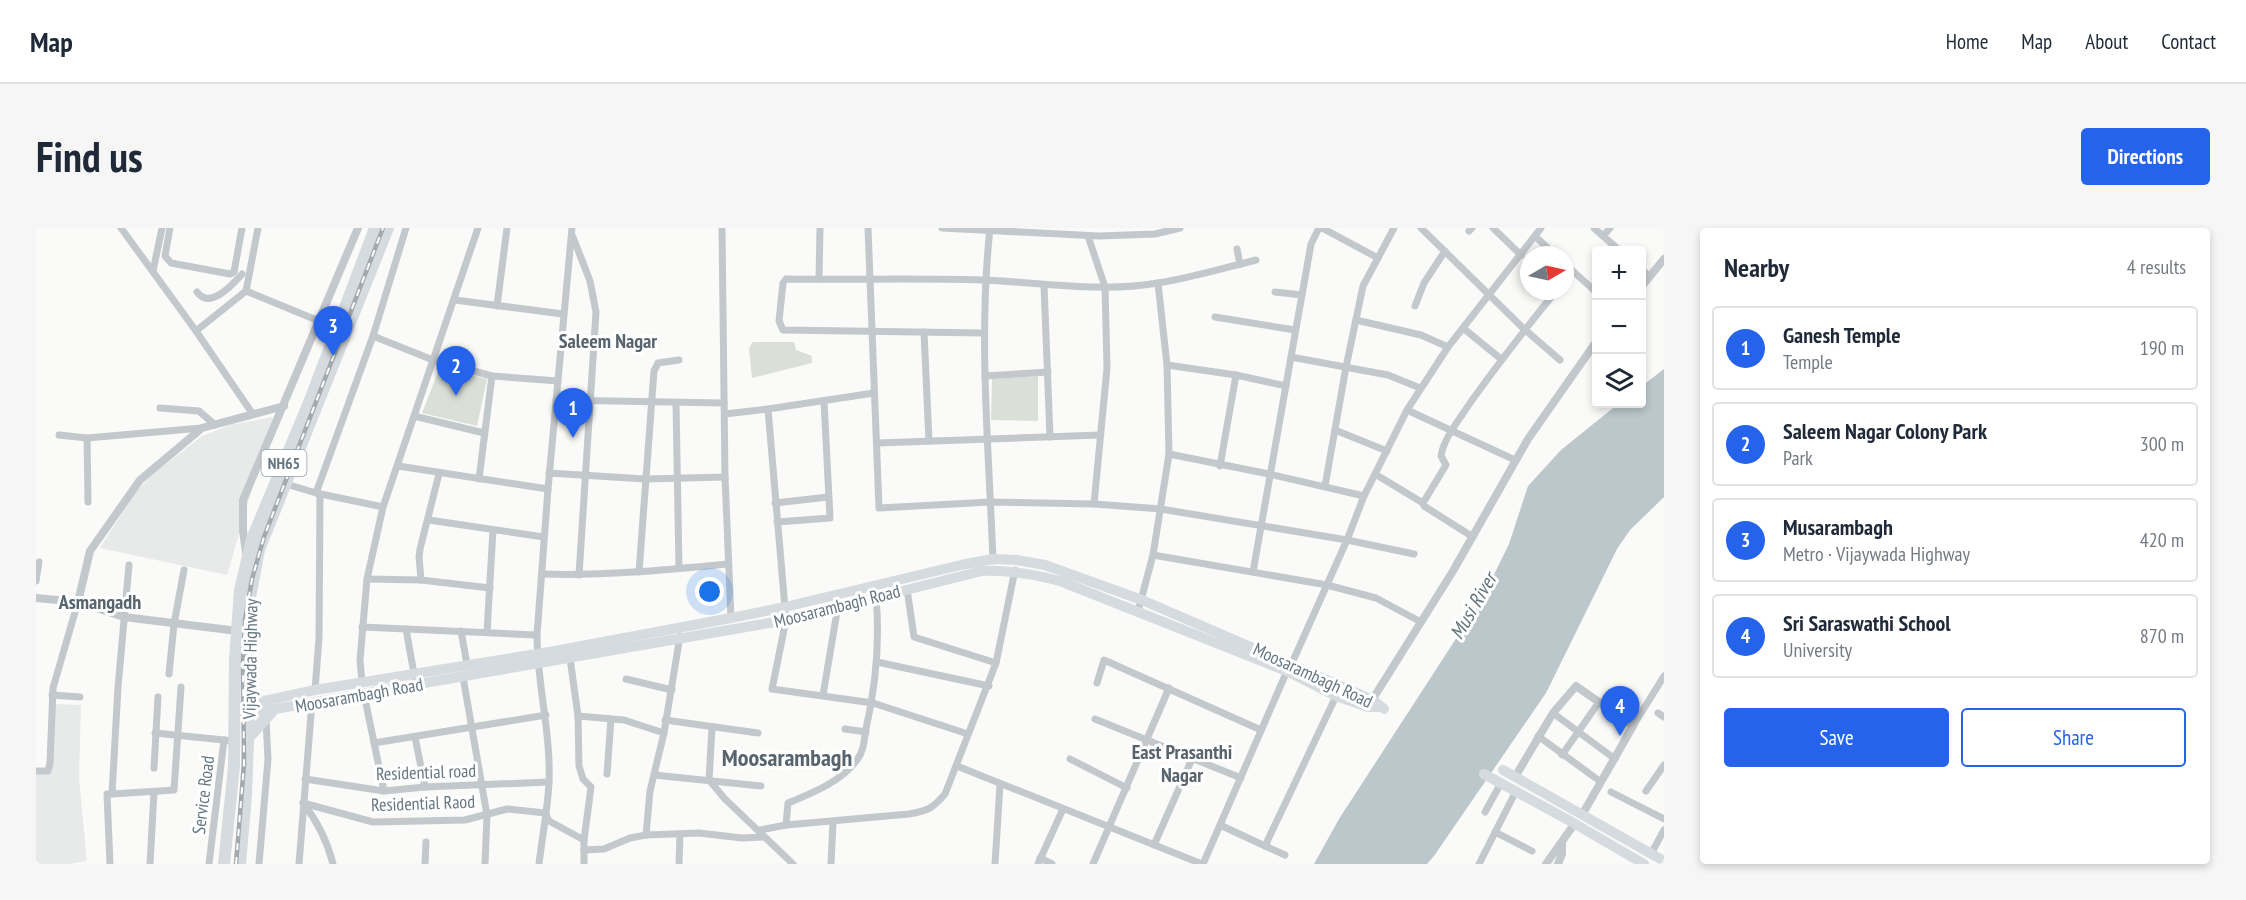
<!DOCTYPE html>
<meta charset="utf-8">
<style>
:root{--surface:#fff;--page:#f6f6f7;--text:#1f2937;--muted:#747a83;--line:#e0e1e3;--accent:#2563eb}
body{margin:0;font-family:"PT Sans Narrow",sans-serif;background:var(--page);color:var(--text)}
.controls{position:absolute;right:18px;top:18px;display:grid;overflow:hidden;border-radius:6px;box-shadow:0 3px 9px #0003}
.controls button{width:54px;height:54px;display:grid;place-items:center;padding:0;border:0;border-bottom:2px solid var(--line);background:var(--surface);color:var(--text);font:30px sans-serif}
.compass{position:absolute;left:1484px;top:18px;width:54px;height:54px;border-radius:50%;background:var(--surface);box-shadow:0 3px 9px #0003;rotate:81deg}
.you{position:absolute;left:674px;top:364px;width:21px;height:21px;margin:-15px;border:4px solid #fff;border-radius:50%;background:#1a73e8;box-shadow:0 0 0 9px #1a73e833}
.badge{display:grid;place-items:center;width:39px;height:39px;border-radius:50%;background:var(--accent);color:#fff;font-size:20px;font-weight:700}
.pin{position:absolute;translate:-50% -50px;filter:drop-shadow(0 2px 3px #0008)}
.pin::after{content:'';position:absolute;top:32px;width:21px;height:18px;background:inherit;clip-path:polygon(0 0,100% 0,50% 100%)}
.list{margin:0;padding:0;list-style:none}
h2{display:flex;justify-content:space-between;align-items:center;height:78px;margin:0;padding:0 24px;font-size:26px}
h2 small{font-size:20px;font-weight:400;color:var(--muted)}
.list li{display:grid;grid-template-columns:39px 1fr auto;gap:18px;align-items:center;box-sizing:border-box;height:84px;margin:0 12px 12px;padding:0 12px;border:2px solid var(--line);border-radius:6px}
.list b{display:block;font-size:22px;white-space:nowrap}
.list p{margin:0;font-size:20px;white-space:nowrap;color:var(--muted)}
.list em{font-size:20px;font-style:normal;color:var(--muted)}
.actions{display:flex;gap:12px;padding:18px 24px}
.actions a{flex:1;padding:14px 0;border:2px solid var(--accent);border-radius:6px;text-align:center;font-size:21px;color:var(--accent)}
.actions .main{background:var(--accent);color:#fff}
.icon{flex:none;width:33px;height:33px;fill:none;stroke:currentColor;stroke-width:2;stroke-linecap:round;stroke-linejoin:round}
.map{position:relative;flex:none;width:1628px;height:636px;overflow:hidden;border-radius:6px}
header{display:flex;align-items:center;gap:36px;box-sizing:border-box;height:84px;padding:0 30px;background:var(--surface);border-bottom:2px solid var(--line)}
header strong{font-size:28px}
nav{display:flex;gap:33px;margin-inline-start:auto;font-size:21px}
.intro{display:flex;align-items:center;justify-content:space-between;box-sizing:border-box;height:144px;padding:0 36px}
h1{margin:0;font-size:42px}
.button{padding:15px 27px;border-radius:6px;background:var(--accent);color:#fff;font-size:21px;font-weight:700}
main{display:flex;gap:36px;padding:0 36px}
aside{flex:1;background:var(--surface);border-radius:6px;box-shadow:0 3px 9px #0003}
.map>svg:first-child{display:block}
.built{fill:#e8e9e9}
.green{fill:#dadfd7}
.water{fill:#bbc7cb}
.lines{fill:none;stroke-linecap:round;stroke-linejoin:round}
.minor{stroke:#c3c8cc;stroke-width:7}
.tertiary{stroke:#c3c8cc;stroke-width:8}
.primary{stroke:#d6dbdf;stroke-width:10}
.trunk{stroke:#d6dbdf;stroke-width:12}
.rail-casing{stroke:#a2aab0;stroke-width:4.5}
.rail{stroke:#fff;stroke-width:2;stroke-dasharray:7;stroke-linecap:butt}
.labels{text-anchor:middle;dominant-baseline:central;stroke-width:6;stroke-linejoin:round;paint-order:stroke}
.shield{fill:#fff;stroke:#939fa8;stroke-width:1.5}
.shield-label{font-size:16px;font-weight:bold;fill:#657683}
.street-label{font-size:18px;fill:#657683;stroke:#fff}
.neighbourhood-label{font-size:20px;font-weight:bold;fill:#57646e;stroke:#fff}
.water-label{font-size:20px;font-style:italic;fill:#60757c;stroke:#fff}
.district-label{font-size:24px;font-weight:bold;fill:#57646e;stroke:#fff}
</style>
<header>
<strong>Map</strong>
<nav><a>Home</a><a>Map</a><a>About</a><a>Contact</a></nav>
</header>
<div class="intro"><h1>Find us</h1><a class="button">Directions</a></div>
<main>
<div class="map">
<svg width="1628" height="636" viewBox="0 0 1628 636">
<rect width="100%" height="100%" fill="#fafaf8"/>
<g class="built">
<path d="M237 189 191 347 64 320 100 263 118 245 166 208 194 197Z"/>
<path d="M18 476 45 477 43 551 51 633 33 636H0V545H14Z"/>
</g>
<g class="green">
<path d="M717 114H758L760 122 776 128V135L716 150 713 120Z"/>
<path d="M404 139 451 151 441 198 386 185Z"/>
<path d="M1002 148V193L955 192 956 151Z"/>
</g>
<path class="water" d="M1628 141V269L1594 302 1581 321 1510 465 1398 628 1391 636H1278L1303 591 1447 369 1473 316 1492 258 1525 222 1582 176H1606V158Z"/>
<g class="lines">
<g class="minor">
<path d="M85 0 160 103 216 185"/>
<path d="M134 0 129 28 135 35 194 46 198 44 206 0"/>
<path d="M686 0 689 249 695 390"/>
<path d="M832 0 843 280 954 274 1058 276 1125 281 1311 312 1378 326"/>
<path d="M906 0 1063 8 1119 6 1144 0"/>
<path d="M954 0C942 111 953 222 957 333"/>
<path d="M1286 0 1342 30"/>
<path d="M1385 0 1488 101 1524 132"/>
<path d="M1457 0 1485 27"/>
<path d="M1558 0 1583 22"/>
<path d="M1433 3 1436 0"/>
<path d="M1052 8 1069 59 1071 140 1058 276"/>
<path d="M1499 8 1519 27"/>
<path d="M1567 8 1574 0"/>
<path d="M537 9 554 53 560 84 543 347"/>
<path d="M1201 21 1204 36"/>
<path d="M1529 36 1560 64"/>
<path d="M1606 42 1613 48"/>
<path d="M117 43 126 0"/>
<path d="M783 51 784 0"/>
<path d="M1529 51 1536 43"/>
<path d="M1008 57 1014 209"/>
<path d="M210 63 283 93"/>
<path d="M161 64C174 82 196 57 206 46"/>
<path d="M1239 64 1266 67"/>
<path d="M419 72 527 86"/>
<path d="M461 78 471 0"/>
<path d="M1379 78 1388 55 1409 23"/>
<path d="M1179 89 1259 102"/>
<path d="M1320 92 1385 107 1412 119"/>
<path d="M1427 100 1465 131"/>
<path d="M160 103 210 63 222 0"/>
<path d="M888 104 893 213"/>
<path d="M947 105 747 102 743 93 747 55 750 51C815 52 880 50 946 52 1004 54 1064 65 1122 55 1155 50 1188 40 1220 32"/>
<path d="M337 108 397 132 456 148 522 153"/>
<path d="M1255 129 1352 147 1384 160"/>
<path d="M1131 137 1200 147 1250 158"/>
<path d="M949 148 1012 144"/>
<path d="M520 172 688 175"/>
<path d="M640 175 643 340"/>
<path d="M124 180 163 183 179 197"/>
<path d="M732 181 750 392 736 461 837 475 932 506"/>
<path d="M1371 182 1479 232"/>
<path d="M689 186 732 181 838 165"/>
<path d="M378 188 448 205"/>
<path d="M1299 202 1351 223"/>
<path d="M23 207 51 210 166 200"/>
<path d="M51 210 52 274"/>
<path d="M842 215 1064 207"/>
<path d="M1133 226 1233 246 1328 268"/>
<path d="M362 238 512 261"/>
<path d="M1184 238 1200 147"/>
<path d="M513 245 609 251 689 249"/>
<path d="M1339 246 1387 275 1410 237 1405 228C1408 209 1424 191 1434 175 1461 137 1490 100 1520 63"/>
<path d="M443 251 456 148"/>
<path d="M250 256 280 265 347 279"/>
<path d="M1289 258 1310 139 1327 58 1358 0"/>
<path d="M280 265 337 108 370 0"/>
<path d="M739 275 792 269"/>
<path d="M1387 275 1388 278 1437 309"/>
<path d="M393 292 508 309"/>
<path d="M741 294 794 290 788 173"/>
<path d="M1117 327 1291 357 1340 370 1385 394"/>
<path d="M603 344 618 143 622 135 643 132"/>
<path d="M1217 344 1275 16 1283 0"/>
<path d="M506 346C568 348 629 342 691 336"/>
<path d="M331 351 385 352 454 360"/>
<path d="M385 352 383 329 384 321 403 246"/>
<path d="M0 353 3 334"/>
<path d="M871 361 878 409 960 435"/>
<path d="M1102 383 1117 327 1133 226 1131 137 1122 55"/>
<path d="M326 399 501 407"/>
<path d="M370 401 380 457"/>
<path d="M425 403 431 436"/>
<path d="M451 404 457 302"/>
<path d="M534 430 542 488 543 538 547 551 555 559 548 612V636"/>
<path d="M841 434 953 458"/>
<path d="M1256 435 1311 312 1328 268 1371 182 1412 119 1505 0"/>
<path d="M133 446 138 396 148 342"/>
<path d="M427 449 451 587 449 636"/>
<path d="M590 451 636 462"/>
<path d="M326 454 324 432 331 351 347 279 442 0"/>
<path d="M1061 455 1068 432 1225 502"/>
<path d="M279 462 283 410 284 266"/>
<path d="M328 466 348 563"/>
<path d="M16 467 44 469"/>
<path d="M787 467 802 378"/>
<path d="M1517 485 1579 531"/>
<path d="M1622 485 1628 489"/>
<path d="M542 488 588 492 628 505"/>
<path d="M1059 491 1205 550"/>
<path d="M629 492 722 505"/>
<path d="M1597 498 1628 448"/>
<path d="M676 500 673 552 689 571 757 636"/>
<path d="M809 501 830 504"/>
<path d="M119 505 188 512"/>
<path d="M1502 508 1565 554"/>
<path d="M379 509 389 559"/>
<path d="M338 515 510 487"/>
<path d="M1526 527 1563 474"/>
<path d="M1034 531 1091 560"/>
<path d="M921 538 1166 636"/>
<path d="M118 540 122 469"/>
<path d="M0 543H12L14 535 17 460 42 374"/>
<path d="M571 546 575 491"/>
<path d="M618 547 725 558"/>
<path d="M269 551 348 563 389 559 513 554"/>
<path d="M1610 563 1628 537"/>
<path d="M1575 564 1628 591"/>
<path d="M76 566 138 562 145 459"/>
<path d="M267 575 337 594 429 592 471 581 509 585 513 593 548 612"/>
<path d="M267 575C282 594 291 612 297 636"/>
<path d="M1449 584 1465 555"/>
<path d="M750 597 752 575C776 565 805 554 821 532 828 523 828 512 830 501 840 457 844 414 840 369"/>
<path d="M1184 597 1229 618"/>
<path d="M724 602 750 597 873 586C892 583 897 580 909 566L960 435 979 342"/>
<path d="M1459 604 1496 623"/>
<path d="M610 607 614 563 628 505 644 408"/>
<path d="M1118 617 1156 531"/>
<path d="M548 622 568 621 594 610 610 607 663 605 706 610 728 609"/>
<path d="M1615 626 1628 602"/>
<path d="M1249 627 1229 618 1302 464"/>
<path d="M1004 630 1016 636"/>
<path d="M643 635 644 607"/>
<path d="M74 636 71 566H76L82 459 93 337"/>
<path d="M114 636 118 564"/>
<path d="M173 636 188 512 199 513"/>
<path d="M223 636 232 531 230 492"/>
<path d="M263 636 276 474"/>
<path d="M389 636 390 614"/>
<path d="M503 636C506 610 512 579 513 554 515 504 501 456 501 407L512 261 536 0"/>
<path d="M795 636 797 594"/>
<path d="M959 636 964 556"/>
<path d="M1002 636 1027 581"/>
<path d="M1057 636 1133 460"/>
<path d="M1167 636 1251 443"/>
<path d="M1443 636 1480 563"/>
</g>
<g class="tertiary">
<path d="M1606 58 1628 31"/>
<path d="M210 324 207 303V272L322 0"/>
<path d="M0 370 42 374 88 389 202 403"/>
<path d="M42 374 54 323 104 252 166 200 248 178"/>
<path d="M1333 477 1417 343 1492 211 1560 114"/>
<path d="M1479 549 1517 485 1540 458 1597 498 1546 587"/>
<path d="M1510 636 1539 595"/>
<path d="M1522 636 1526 626V615"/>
</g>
<g class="primary">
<path d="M200 479 279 462 519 423 695 390 749 379 925 337 957 331 981 332 1009 337 1106 372 1337 472 1348 481"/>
<path d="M199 488 750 392 946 343C973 342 998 346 1024 353L1251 443 1300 468 1332 479H1344"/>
<path d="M1467 542 1628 633"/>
<path d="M1448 546 1534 593 1608 636"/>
</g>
<g class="trunk">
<path d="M212 510 237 482"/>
<path d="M188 636 198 538 199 432 204 362 216 311 274 172 339 0"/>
<path d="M204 636 210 567 213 487 211 404 213 375 223 322 352 0"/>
</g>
<g class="rail-casing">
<path id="rail" d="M200 636 208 536 207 434 209 392 216 351 228 309 347 0"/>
</g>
<use href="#rail" class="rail"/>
</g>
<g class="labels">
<rect class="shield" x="225.5" y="222" width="45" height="26" rx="4.5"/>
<g class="shield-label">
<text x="248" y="235">NH65</text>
</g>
<g class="street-label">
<text transform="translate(801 378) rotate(-14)">Moosarambagh Road</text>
<text transform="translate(214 431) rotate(-89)">Vijaywada Highway</text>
<text transform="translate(1277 447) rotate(25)">Moosarambagh Road</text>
<text transform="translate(323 467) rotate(-10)">Moosarambagh Road</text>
<text transform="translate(390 544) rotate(-2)">Residential road</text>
<text transform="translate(167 567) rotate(-83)">Service Road</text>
<text transform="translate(387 575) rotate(-2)">Residential Raod</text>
</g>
<g class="neighbourhood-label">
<text x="572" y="113">Saleem Nagar</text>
<text x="64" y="374">Asmangadh</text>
<text x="1146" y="524">East Prasanthi<tspan x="1146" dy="23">Nagar</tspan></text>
</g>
<g class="water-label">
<text transform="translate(1437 378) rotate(-60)">Musi River</text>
</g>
<g class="district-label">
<text x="751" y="529">Moosarambagh</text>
</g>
</g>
</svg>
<div class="controls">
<button>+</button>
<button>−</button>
<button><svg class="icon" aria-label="layers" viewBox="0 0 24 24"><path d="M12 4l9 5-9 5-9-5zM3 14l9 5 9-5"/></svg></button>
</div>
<svg class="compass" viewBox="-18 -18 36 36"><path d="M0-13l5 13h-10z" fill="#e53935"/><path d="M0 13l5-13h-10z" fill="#747a83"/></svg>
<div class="you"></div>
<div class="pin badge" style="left:537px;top:210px">1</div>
<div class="pin badge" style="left:420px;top:168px">2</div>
<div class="pin badge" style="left:297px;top:128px">3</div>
<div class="pin badge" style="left:1584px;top:508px">4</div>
</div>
<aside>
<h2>Nearby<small>4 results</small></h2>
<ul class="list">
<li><span class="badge">1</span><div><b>Ganesh Temple</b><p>Temple</p></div><em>190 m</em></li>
<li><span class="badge">2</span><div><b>Saleem Nagar Colony Park</b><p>Park</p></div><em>300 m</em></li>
<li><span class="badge">3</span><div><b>Musarambagh</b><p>Metro · Vijaywada Highway</p></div><em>420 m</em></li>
<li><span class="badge">4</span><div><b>Sri Saraswathi School</b><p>University</p></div><em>870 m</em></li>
</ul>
<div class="actions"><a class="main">Save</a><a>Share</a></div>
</aside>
</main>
